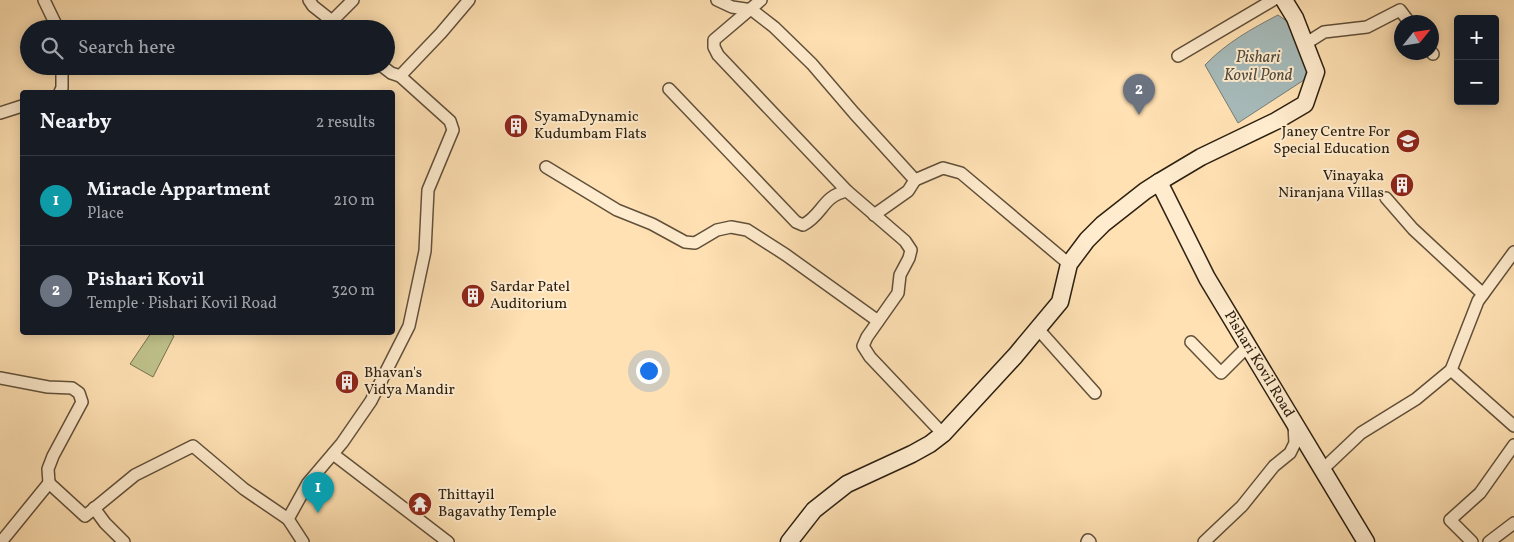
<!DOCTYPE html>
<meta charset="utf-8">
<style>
:root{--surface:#171b24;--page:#20242c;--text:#f1f3f6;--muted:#9ea1a6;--line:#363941;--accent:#c59692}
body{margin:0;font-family:Vollkorn,serif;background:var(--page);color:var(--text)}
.controls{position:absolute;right:15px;top:15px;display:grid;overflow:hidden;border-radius:5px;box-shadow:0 2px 12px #0003}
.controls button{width:45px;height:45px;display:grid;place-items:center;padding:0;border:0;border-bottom:1px solid var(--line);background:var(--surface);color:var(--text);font:25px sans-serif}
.compass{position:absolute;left:1394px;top:15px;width:45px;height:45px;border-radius:50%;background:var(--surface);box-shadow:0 2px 12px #0003;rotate:60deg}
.you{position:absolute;left:648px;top:370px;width:18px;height:18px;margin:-12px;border:4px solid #fff;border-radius:50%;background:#1a73e8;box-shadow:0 0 0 8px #1a73e833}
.badge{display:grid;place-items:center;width:32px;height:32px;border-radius:50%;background:var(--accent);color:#fff;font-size:16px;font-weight:700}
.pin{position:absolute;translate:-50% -41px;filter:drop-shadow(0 1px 2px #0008)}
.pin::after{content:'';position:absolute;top:26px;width:18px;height:15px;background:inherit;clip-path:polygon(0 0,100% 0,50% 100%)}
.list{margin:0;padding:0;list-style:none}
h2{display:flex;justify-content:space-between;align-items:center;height:65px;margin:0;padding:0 20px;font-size:21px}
h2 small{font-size:16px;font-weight:400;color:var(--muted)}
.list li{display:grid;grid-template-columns:32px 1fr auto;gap:15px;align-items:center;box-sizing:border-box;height:90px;padding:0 20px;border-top:1px solid var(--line)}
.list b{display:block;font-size:19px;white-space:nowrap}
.list p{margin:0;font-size:16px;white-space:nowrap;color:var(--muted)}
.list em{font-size:16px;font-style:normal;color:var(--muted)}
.icon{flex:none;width:28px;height:28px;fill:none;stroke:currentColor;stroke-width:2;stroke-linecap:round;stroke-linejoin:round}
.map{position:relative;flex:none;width:1514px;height:542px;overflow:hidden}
.search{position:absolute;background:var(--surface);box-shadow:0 2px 12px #0003;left:20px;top:20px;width:375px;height:55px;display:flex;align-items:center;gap:12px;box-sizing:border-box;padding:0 18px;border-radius:28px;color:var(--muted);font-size:19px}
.panel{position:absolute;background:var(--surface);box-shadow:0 2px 12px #0003;left:20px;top:90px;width:375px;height:245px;border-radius:5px}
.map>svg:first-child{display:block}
.garden{fill:#c0c38c;stroke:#76724e}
.water{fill:#a6bab9;stroke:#757c76}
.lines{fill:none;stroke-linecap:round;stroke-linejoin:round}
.street-casing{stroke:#61503a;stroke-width:14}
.secondary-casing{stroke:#2c2011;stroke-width:19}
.street{stroke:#ffecce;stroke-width:11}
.secondary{stroke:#ffecce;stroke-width:16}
.labels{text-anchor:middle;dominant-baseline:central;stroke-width:4;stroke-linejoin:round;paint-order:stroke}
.poi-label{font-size:15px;fill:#2c2011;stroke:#ffecce;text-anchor:start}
.street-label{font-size:15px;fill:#2c2011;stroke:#ffecce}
.water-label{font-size:16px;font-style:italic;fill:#514e43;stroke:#ffecce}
</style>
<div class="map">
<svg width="1514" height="542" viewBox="0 0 1514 542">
<rect width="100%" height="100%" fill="#ffe1b3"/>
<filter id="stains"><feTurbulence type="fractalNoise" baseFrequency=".004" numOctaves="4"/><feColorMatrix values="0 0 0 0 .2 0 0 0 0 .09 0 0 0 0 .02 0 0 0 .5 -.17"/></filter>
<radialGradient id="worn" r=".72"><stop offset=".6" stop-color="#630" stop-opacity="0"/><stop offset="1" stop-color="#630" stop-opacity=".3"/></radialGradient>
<path class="garden" d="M151 333H169L174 336 153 377 130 364Z"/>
<path class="water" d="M1278 15 1291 24 1308 66 1304 80 1238 123 1205 65C1226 43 1251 29 1278 15Z"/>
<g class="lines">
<g class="street-casing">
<g id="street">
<path d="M44 0 58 29"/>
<path d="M309 0 313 6 332 21"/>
<path d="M717 0 732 7 752 10 774 27 812 64 854 113 915 180 943 168 961 173 1069 264"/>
<path d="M761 0 714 40V47L718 55 847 191 905 241 911 250 909 258 900 275 898 293 867 337 863 346 870 357 943 434"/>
<path d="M340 29 332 21 353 0"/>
<path d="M1305 44 1324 32 1367 27 1400 10 1409 22"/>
<path d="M1431 52 1433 54"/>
<path d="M1178 56 1273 0"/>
<path d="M382 66 391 73 400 76"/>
<path d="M669 89 796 222 803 225C823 215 822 196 847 191"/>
<path d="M60 92 62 88V66"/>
<path d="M0 113 22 106"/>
<path d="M546 167 617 210 652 224 685 242 695 243 717 230 731 227 747 230 786 255 878 321"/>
<path d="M1386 198 1413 229 1483 294"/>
<path d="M874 215 908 191 915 180"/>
<path d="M1038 329 1095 393"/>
<path d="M1191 342 1221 373 1248 346"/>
<path d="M1451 370 1514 426"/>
<path d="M0 378 48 387 72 388 79 393 82 402 53 456 48 469 49 483"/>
<path d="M333 454 448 542"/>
<path d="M1323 469 1361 433 1416 399 1451 370 1478 301 1514 252"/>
<path d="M94 508 105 523 124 542"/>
<path d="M288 519 303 542"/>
<path d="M1 542 49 483 85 516 135 475 193 446 244 489 288 519 308 483 342 443 371 401 409 326 425 251 428 190 453 130 450 121 400 76 441 33 469 0"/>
<path d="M1087 542 1088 540 1090 542"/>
<path d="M1204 542 1242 506 1274 466 1290 453 1295 443 1294 425"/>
<path d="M1472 542 1450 520 1480 493 1514 445"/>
<path d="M1489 542 1514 523"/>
</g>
</g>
<g class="secondary-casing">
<g id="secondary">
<path id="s1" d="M1159 182 1207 278 1366 542"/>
<path d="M789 542 814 510 847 484 912 454 930 444 943 434 1015 356 1060 302 1069 264 1087 240 1103 224 1145 191 1159 182 1201 157 1276 121 1305 104 1316 72 1295 18 1284 0"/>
</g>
</g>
<use href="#street" class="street"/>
<use href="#secondary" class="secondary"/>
</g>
<defs>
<g id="building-disc" transform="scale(1.25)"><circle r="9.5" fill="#8f2418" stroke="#ffecce"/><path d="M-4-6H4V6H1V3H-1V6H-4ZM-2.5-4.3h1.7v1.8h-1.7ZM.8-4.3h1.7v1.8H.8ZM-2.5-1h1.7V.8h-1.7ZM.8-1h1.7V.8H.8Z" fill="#fff"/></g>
<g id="school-disc" transform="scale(1.25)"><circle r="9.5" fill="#8f2418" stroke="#ffecce"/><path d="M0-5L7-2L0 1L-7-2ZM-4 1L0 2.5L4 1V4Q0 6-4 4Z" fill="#fff"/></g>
<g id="temple-disc" transform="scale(1.25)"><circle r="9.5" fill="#8f2418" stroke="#ffecce"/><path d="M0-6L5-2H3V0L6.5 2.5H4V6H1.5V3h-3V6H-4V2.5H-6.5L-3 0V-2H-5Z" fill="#fff"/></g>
</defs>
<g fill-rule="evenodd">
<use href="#building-disc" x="516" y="126"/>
<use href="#school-disc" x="1408" y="141"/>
<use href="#building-disc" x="1402" y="185"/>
<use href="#building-disc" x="473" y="296"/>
<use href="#building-disc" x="347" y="382"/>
<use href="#temple-disc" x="420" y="504"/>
</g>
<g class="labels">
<g class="poi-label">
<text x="534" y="117">SyamaDynamic<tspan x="534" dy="17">Kudumbam Flats</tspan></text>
<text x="1390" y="132" text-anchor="end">Janey Centre For<tspan x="1390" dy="17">Special Education</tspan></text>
<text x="1384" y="176" text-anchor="end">Vinayaka<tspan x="1384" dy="17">Niranjana Villas</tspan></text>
<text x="490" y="287">Sardar Patel<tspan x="490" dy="17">Auditorium</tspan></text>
<text x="364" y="373">Bhavan's<tspan x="364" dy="17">Vidya Mandir</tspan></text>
<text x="438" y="495">Thittayil<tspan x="438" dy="17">Bagavathy Temple</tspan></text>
</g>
<g class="street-label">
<text stroke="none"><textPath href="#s1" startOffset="208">Pishari Kovil Road</textPath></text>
</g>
<g class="water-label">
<text x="1258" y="58">Pishari<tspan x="1258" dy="18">Kovil Pond</tspan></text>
</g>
</g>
<rect width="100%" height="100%" filter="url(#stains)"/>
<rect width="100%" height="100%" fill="url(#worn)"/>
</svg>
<div class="controls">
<button>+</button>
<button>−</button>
</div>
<svg class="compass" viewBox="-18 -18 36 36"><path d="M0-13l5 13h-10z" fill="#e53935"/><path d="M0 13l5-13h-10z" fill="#9ea1a6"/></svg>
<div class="you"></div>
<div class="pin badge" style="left:318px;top:513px;background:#0f9aa8">1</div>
<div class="pin badge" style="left:1139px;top:115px;background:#6b7280">2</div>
<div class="search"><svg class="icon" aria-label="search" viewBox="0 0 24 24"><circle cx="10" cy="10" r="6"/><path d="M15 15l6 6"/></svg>Search here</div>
<section class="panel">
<h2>Nearby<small>2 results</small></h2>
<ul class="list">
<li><span class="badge" style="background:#0f9aa8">1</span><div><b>Miracle Appartment</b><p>Place</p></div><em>210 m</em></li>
<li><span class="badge" style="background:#6b7280">2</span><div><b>Pishari Kovil</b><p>Temple · Pishari Kovil Road</p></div><em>320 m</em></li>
</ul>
</section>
</div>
